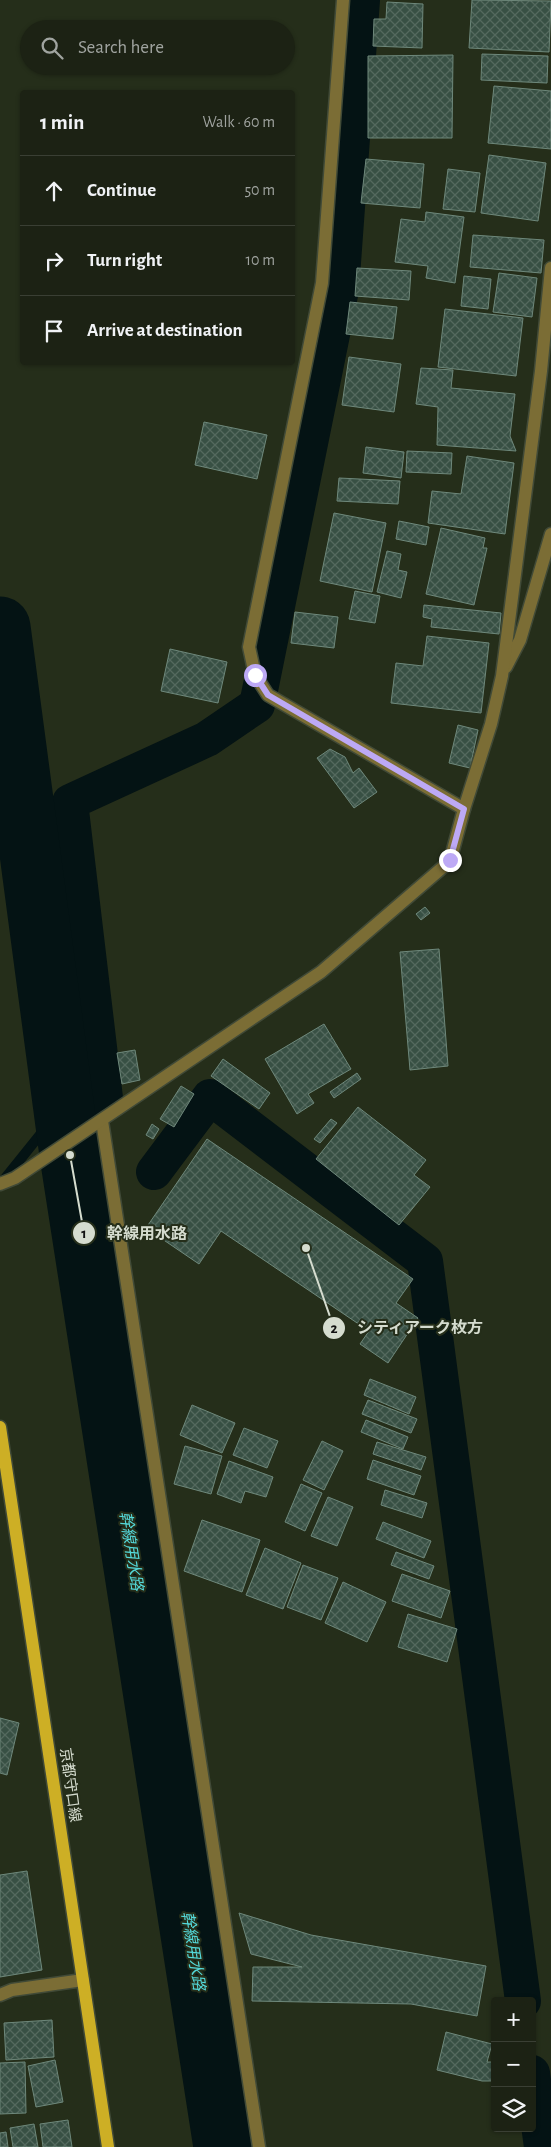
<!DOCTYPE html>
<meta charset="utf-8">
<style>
:root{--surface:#1c2214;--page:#292f22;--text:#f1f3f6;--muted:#a0a4a0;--line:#3a3f34}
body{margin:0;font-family:"Alegreya Sans","Noto Sans JP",sans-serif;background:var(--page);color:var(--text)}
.controls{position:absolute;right:15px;bottom:15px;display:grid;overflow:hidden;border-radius:5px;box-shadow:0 1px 4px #0004}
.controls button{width:45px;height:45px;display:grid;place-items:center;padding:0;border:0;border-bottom:1px solid var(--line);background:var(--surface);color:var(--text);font:25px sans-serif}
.stop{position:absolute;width:15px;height:15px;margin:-11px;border:4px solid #bda9f5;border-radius:50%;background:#fff}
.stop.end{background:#bda9f5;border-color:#fff;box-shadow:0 1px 5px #0008}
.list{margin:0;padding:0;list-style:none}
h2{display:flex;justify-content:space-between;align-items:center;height:65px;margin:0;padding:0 20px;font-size:21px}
h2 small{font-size:16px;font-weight:400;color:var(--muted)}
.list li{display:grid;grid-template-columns:32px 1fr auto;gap:15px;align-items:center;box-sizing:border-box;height:70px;padding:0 20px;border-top:1px solid var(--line)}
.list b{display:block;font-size:19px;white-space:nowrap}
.list em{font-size:16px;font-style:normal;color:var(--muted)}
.icon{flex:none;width:28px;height:28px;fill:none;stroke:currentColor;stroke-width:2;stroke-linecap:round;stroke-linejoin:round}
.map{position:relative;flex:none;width:551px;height:2147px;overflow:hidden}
.search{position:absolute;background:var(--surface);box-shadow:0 1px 4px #0004;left:20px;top:20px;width:275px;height:55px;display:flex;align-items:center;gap:12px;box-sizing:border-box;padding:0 18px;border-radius:28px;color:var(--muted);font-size:19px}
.panel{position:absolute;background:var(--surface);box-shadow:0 1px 4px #0004;left:20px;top:90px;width:275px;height:275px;border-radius:5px}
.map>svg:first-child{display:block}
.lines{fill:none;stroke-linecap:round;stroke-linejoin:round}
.stream{stroke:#041314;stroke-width:10}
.canal{stroke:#041314;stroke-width:36}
.river{stroke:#041314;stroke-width:61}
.building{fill:url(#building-cross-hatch);stroke:#6e887b}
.minor-casing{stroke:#414a37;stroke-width:15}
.major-casing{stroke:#414a37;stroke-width:15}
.minor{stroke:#7b6d35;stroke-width:12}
.major{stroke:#cdaf25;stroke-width:12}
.route{stroke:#bda9f5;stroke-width:6}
.labels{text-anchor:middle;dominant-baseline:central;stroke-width:4;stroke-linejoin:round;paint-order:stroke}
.street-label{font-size:15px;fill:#d5dccf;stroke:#252e1a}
.water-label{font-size:16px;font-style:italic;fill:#54d9da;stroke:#252e1a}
.leader{fill:none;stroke:#d5dccf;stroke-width:2}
.callout-dot{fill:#d5dccf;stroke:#252e1a;stroke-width:2}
.mark-label{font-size:15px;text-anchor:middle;font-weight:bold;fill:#111}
.callout-label{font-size:16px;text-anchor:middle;font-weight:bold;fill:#d5dccf;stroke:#252e1a;stroke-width:4;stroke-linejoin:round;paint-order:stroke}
</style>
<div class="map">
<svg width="551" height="2147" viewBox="0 0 551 2147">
<defs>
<pattern id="building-cross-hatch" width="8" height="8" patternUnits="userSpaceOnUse" patternTransform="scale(1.25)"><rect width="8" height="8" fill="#385044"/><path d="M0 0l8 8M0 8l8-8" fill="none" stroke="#54695e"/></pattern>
</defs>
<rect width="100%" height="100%" fill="#252e1a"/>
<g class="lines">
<path class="stream" d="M2 1182 64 1105"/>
<g class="canal">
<path d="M64 1105 105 1098 70 802 207 739 257 705 341 290 362 0"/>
<path d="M154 1172 210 1097 425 1261 523 2001"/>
<path d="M532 2073 542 2147"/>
</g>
<path class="river" d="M0 627 70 1155 224 2147"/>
</g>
<g class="building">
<path d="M472 0 551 1 549 52 469 48Z"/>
<path d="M387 2 423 4 422 48 373 46 374 19H386Z"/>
<path d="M482 54 548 56 547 83 481 80Z"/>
<path d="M453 55 452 138H368V56Z"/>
<path d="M494 86 551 91V149L488 143Z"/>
<path d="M489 155 546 163 538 221 481 213Z"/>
<path d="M366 159 424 164 420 208 361 203Z"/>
<path d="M448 169 480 173 475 212 443 209Z"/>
<path d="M426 212 464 217 455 283 426 278 428 266 395 262 401 219 425 222Z"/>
<path d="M473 235 544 240 541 273 470 267Z"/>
<path d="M357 268 411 271 409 300 355 296Z"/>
<path d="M499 273 537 278 532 317 493 312Z"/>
<path d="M464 276 491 279 488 309 461 306Z"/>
<path d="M350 302 397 307 393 339 346 334Z"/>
<path d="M445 309 523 318 516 376 438 367Z"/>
<path d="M349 357 401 364 394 412 342 405Z"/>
<path d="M421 368 453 370 451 388 515 394 510 436 516 451 437 445 438 407 416 404Z"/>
<path d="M204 422 267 435 257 479 195 465Z"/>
<path d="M366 447 404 452 401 478 363 473Z"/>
<path d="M407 451 452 453 451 474 406 472Z"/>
<path d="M467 456 514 463 505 534 428 523 432 491 461 494Z"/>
<path d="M339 478 400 481 398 504 337 501Z"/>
<path d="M334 513 386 523 372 592 320 581Z"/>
<path d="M399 521 429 527 426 545 396 539Z"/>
<path d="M441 528 485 538 483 548H487L474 605 426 594Z"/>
<path d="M387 551 401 554 398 570 407 572 401 598 377 592Z"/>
<path d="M355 591 380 596 375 623 349 619Z"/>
<path d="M424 605 501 613 499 634 431 627 432 619 423 617Z"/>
<path d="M295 612 338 617 334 648 291 643Z"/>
<path d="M427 636 489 643 481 713 391 703 396 663 423 666Z"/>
<path d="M170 649 227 662 218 703 161 691Z"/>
<path d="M458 725 478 730 470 768 449 763Z"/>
<path d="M330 749 345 757 353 773 359 768 377 792 354 808 317 758Z"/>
<path d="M425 907 430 913 421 920 416 914Z"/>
<path d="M439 949 448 1066 410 1070 400 952Z"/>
<path d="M324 1024 351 1069 308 1094 314 1103 297 1114 265 1059Z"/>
<path d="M135 1050 140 1080 122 1084 117 1053Z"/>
<path d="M223 1059 270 1093 259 1109 211 1076Z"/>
<path d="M357 1073 361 1079 334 1098 330 1092Z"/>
<path d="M181 1086 194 1094 174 1127 160 1119Z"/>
<path d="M358 1107 426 1160 414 1175 430 1187 399 1225 316 1159Z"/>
<path d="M331 1119 337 1123 320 1143 314 1139Z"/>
<path d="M152 1124 159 1129 153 1139 146 1135Z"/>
<path d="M207 1139 413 1279 396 1303 418 1318 388 1363 360 1344 369 1331 221 1231 199 1264 146 1228Z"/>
<path d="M370 1379 416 1397 409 1414 364 1395Z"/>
<path d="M368 1400 417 1419 411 1433 362 1414Z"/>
<path d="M192 1405 235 1423 222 1453 180 1435Z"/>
<path d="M366 1420 408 1437 403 1449 361 1432Z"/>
<path d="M244 1428 278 1441 267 1468 233 1455Z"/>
<path d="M322 1441 343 1451 324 1490 303 1480Z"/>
<path d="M377 1442 426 1457 421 1470 373 1454Z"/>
<path d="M185 1446 222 1456 211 1494 174 1484Z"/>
<path d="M373 1460 421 1476 414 1495 367 1479Z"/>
<path d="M229 1461 273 1477 266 1497 245 1491 241 1503 217 1494Z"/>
<path d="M301 1484 322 1493 305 1531 285 1522Z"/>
<path d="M385 1490 427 1503 422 1518 381 1505Z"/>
<path d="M328 1497 353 1507 337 1546 311 1536Z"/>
<path d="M202 1520 260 1540 242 1592 184 1571Z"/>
<path d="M383 1522 431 1541 424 1558 376 1539Z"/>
<path d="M265 1548 301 1563 283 1609 246 1595Z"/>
<path d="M396 1552 434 1566 429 1579 391 1565Z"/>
<path d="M303 1565 338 1578 321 1620 287 1607Z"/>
<path d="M402 1574 450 1591 441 1618 392 1601Z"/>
<path d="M343 1582 386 1602 367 1642 325 1623Z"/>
<path d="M408 1614 457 1629 447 1662 398 1647Z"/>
<path d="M0 1718 19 1723 7 1775 0 1773Z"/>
<path d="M27 1871 42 1970 0 1977V1875Z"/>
<path d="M239 1913 311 1935 486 1966 477 2016 411 2004 252 2001 253 1967H302L251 1954Z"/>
<path d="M52 2020 54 2057 6 2060 4 2023Z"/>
<path d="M446 2032 492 2044 487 2062H495V2081H482L437 2070Z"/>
<path d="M55 2060 63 2102 36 2107 28 2066Z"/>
<path d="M25 2062 26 2113 0 2114V2063Z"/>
<path d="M68 2120 72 2147H43L40 2124Z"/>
<path d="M34 2124 38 2147H13L10 2128Z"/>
<path d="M6 2132 8 2147H0V2133Z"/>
</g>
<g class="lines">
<g class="minor-casing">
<g id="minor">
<path d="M343 0 322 283 249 647 255 675 268 695 464 809"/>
<path d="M506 667 520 640 551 534"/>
<path d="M102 1121 259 2147"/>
<path d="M0 1184 15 1178 321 972 450 861 464 809 491 724 502 676 541 371 551 268"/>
<path d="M0 1995 12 1990 83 1980"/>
</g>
</g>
<g class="major-casing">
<path id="major" d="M0 1427 108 2147"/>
</g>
<use href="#minor" class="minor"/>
<use href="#major" class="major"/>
</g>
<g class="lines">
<path class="route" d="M255 675 268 695 464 809 450 860"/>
</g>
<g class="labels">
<g class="street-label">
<text transform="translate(70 1785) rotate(82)">京都守口線</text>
</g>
<g class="water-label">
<text transform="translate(131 1551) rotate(81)">幹線用水路</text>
<text transform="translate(193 1951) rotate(81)">幹線用水路</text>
</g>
</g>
<path class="leader" d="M70 1155L84 1233M306 1248L334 1328"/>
<g class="callout-dot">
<circle cx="70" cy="1155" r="5"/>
<circle cx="306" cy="1248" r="5"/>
<circle cx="84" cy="1233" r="12"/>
<circle cx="334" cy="1328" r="12"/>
</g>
<g class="mark-label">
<text x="84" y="1238">1</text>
<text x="334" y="1333">2</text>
</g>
<g class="callout-label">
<text x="147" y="1239">幹線用水路</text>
<text x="420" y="1333">シティアーク枚方</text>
</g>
</svg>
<div class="controls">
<button>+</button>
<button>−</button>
<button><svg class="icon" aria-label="layers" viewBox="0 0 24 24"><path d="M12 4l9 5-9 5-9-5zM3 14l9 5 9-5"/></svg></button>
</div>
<div class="stop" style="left:255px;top:675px"></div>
<div class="stop end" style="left:450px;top:860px"></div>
<div class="search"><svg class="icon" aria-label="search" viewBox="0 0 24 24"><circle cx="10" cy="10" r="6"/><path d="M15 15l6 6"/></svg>Search here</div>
<section class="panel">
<h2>1 min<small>Walk · 60 m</small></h2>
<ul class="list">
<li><svg class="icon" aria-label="ahead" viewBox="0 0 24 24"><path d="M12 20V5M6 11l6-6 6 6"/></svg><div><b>Continue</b></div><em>50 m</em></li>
<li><svg class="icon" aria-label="right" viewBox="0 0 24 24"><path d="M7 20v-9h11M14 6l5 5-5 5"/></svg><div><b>Turn right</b></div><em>10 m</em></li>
<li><svg class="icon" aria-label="arrive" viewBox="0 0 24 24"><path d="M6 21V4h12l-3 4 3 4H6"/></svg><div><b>Arrive at destination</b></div></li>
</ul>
</section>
</div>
